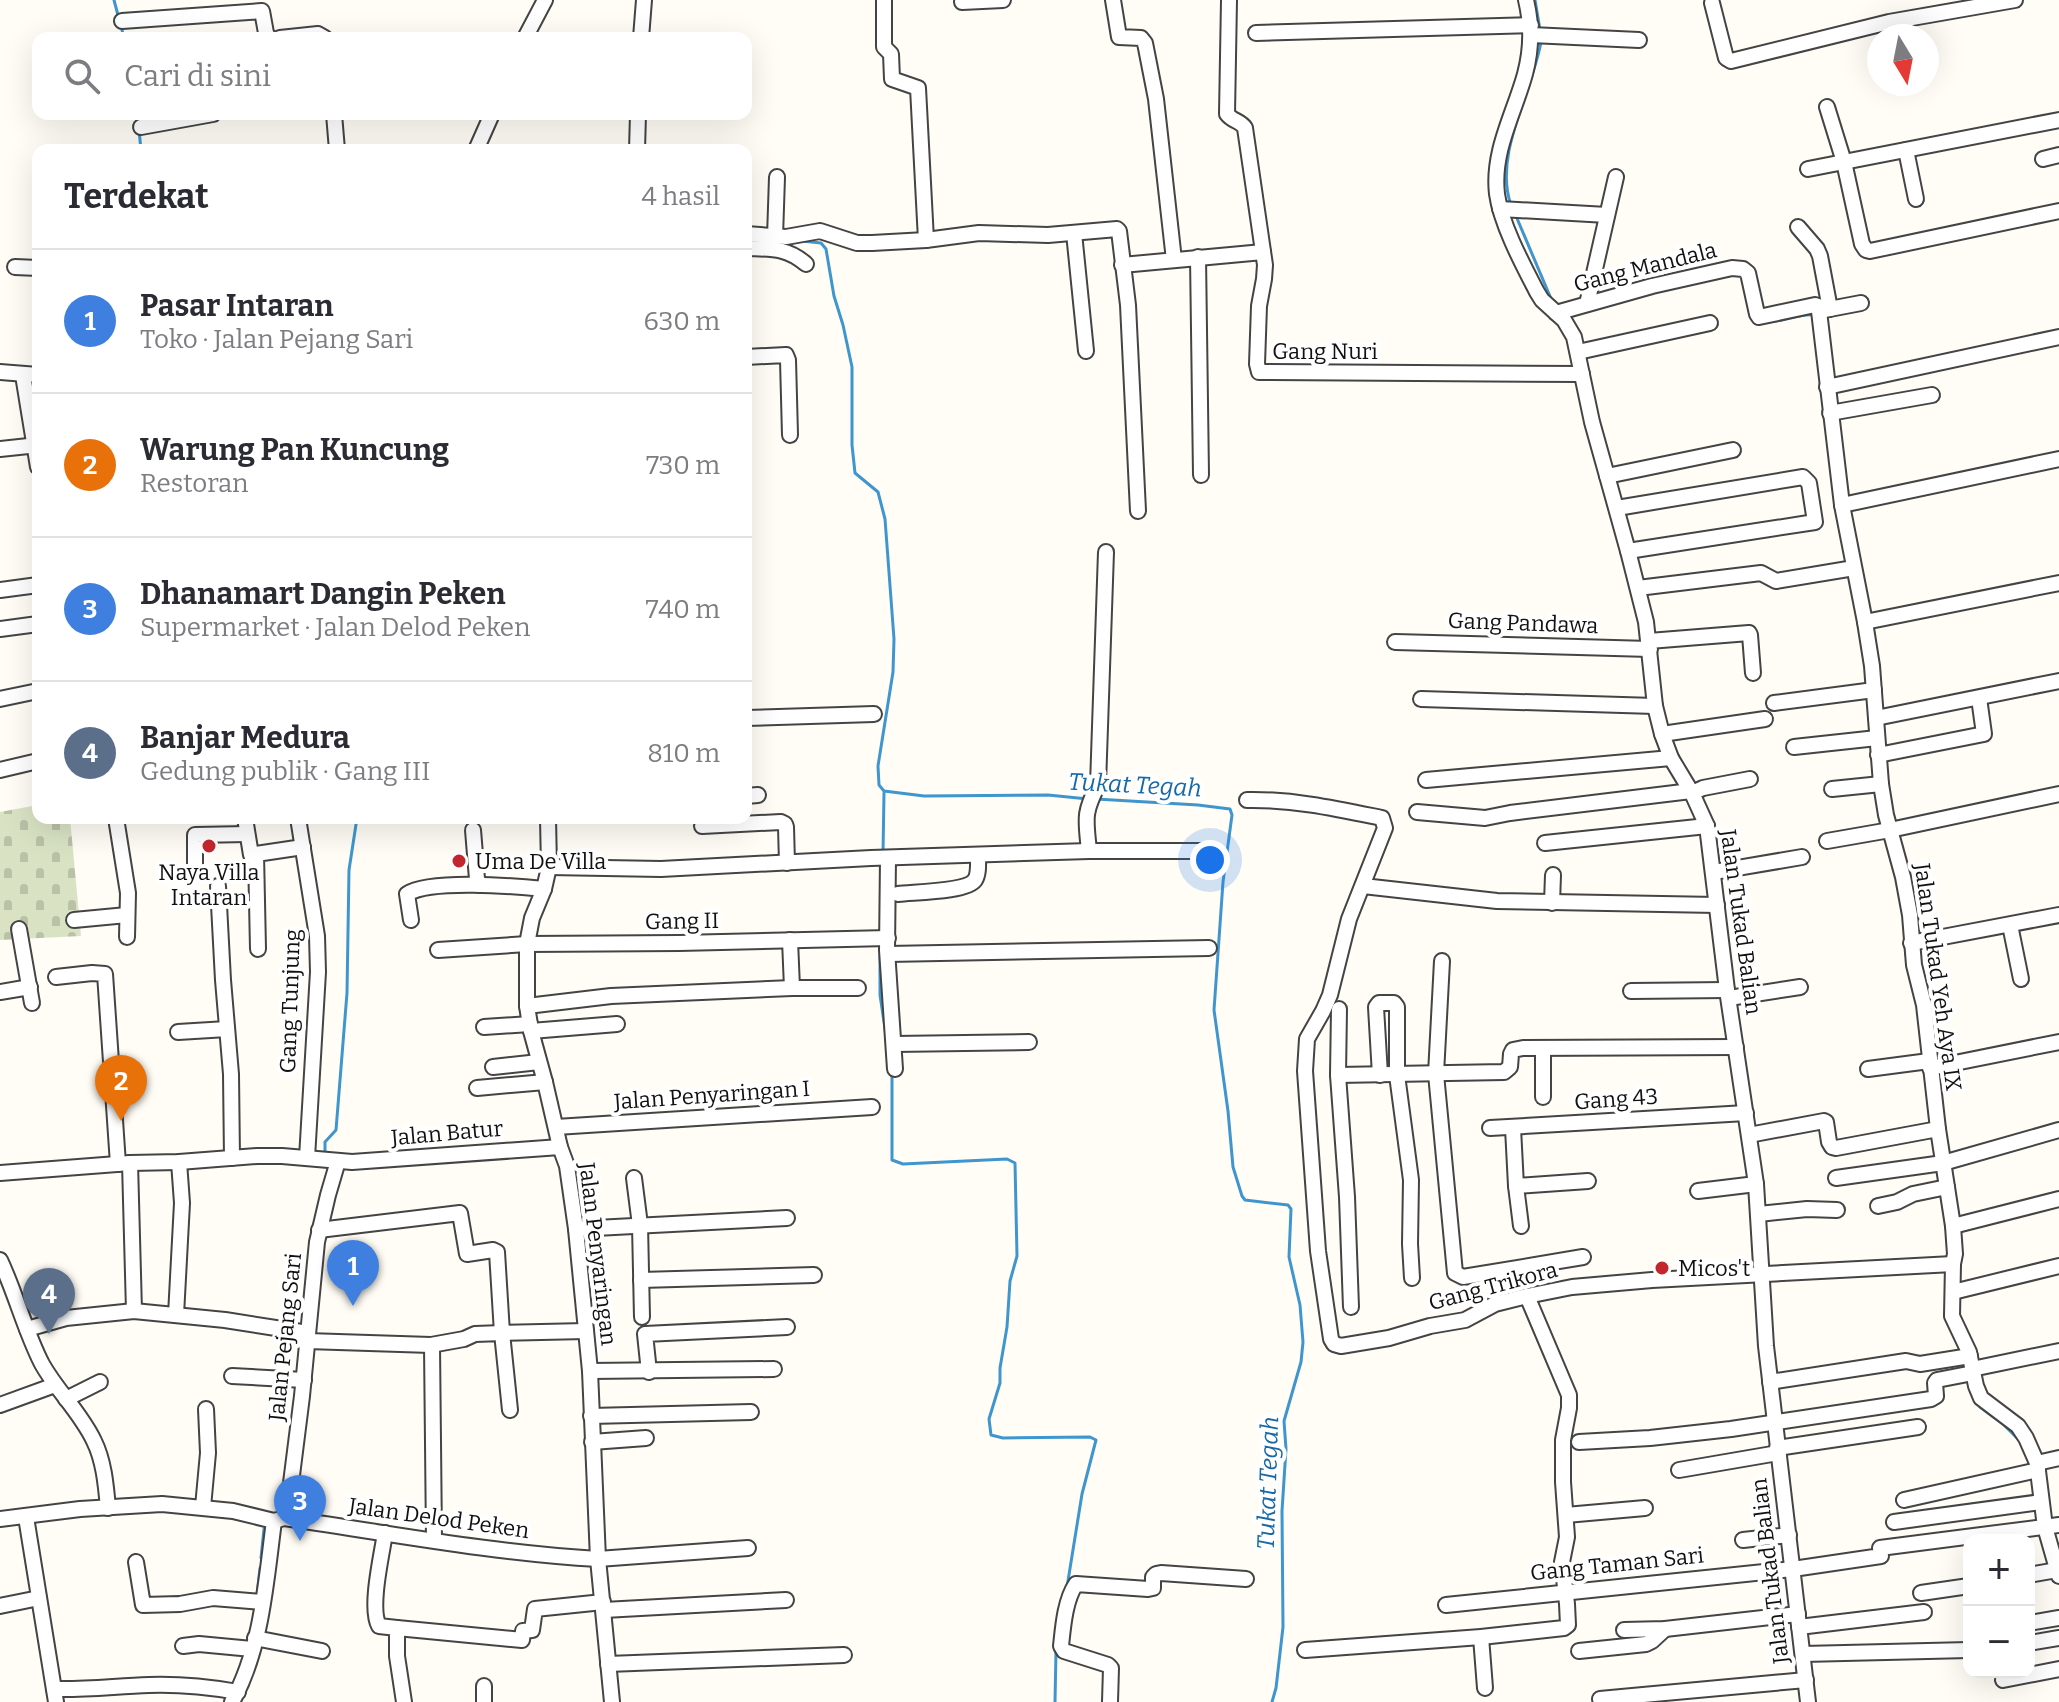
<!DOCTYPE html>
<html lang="id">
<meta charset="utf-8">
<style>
:root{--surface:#fff;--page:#f2f2f3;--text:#2b2b33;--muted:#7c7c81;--line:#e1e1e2;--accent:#c4262e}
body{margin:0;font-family:Bitter,serif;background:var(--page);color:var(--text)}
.controls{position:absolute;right:24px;bottom:24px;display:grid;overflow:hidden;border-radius:16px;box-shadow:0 8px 32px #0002}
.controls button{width:72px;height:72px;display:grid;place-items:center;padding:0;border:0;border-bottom:2px solid var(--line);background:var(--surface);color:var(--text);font:40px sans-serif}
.compass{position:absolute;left:1867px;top:24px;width:72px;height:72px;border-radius:50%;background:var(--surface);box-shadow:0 8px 32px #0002;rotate:170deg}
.you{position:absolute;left:1210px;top:860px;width:28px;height:28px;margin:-20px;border:6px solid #fff;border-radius:50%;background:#1a73e8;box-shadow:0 0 0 12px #1a73e833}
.badge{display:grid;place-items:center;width:52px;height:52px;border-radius:50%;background:var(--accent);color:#fff;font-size:26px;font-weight:700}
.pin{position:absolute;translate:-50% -66px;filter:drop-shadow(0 2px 4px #0008)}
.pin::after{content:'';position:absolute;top:42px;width:28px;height:24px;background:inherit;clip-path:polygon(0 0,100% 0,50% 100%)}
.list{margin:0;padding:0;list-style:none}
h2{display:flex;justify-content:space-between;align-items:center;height:104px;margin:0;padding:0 32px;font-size:34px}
h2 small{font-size:26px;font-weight:400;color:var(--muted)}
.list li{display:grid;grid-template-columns:52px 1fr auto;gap:24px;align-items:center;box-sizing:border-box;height:144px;padding:0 32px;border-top:2px solid var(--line)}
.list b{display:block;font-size:30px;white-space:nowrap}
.list p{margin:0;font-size:26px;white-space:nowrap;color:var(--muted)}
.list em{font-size:26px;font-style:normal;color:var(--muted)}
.icon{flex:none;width:44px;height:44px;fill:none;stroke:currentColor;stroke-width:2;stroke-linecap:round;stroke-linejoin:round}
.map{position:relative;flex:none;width:2059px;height:1702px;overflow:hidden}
.search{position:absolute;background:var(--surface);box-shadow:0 8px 32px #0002;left:32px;top:32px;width:720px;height:88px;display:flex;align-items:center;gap:20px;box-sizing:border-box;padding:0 28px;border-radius:16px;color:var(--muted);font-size:30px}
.panel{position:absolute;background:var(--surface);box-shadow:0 8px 32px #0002;left:32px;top:144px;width:720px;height:680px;border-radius:16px}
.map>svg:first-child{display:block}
.cemetery{fill:url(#cemetery-stones)}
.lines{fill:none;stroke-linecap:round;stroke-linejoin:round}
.stream{stroke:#3f96cf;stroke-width:3}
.minor-casing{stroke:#444;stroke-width:18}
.minor{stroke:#fff;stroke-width:14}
.poi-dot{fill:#c4262e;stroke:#fff;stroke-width:3}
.labels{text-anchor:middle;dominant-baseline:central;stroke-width:8;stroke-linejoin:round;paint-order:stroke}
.street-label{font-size:22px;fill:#111;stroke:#fff}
.poi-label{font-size:22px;fill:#111;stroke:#fff;text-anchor:start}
.water-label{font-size:24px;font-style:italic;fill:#1768a6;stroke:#fff}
</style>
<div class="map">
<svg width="2059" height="1702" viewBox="0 0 2059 1702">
<defs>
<pattern id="cemetery-stones" width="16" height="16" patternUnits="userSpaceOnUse" patternTransform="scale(2)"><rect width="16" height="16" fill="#d9e3c4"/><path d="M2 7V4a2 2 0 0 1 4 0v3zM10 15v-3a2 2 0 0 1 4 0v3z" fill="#b9c2a7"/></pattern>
</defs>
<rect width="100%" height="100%" fill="#fffdf5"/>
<path class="cemetery" d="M38 805V818H70L81 936 0 940V812Z"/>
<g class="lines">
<g class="stream">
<path d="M114 0 119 19"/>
<path d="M1535 0 1540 30"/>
<path d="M121 26 124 38"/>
<path d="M136 114 137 122"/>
<path d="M139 130 141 150"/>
<path d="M1511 205C1493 155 1532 92 1541 42"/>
<path d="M1516 216 1552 301"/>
<path d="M802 241 821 243 826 249 834 296 843 325 852 367V445L855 473 878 492 885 519 894 639 893 672 878 766 879 785 884 791 924 796 1048 795 1088 799"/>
<path d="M1767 322C1783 322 1798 313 1814 315"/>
<path d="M1096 799 1198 805 1230 809 1232 815 1223 882 1214 1010 1228 1111 1233 1167 1242 1196 1245 1200 1288 1205 1291 1209 1289 1257 1300 1305 1303 1342 1301 1362 1284 1421 1286 1449 1282 1511 1283 1627 1276 1688 1272 1702"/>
<path d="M883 853 884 793"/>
<path d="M1904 923 1906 955"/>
<path d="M880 955V995L886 1035"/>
<path d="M892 1074V1160L903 1164 1007 1159 1015 1163 1017 1256 1010 1281 1007 1327 1000 1368V1383L989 1419 991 1435 1003 1438 1090 1437 1096 1440 1082 1494 1067 1587"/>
<path d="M325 1154V1142L336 1130 347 993 349 870 357 818"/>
<path d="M1978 1402 1980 1407 2003 1424 2019 1440"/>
<path d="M261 1558 264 1529"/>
<path d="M257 1595 260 1568"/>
<path d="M1055 1702 1056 1650"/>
</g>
<g class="minor-casing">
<g id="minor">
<path d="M884 0V47L891 54 892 79 918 88 926 240"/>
<path d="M1113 0 1119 37 1141 38 1145 43 1156 99 1174 260"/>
<path d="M1229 0 1227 114C1232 121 1241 121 1245 128L1265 265 1264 279 1259 306 1257 364 1259 372 1582 374"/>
<path d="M1526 0C1532 25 1532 48 1525 74 1514 114 1492 151 1497 194 1501 224 1523 265 1537 292L1542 300 1564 320 1574 337 1592 422 1628 551 1646 622 1655 706 1662 734 1671 758 1692 793 1707 826 1727 990 1756 1184 1766 1346 1808 1702"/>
<path d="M962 2 1003 0"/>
<path d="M1712 3 1726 58 1731 61 1889 22 2015 0"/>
<path d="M122 21 262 11 266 33 269 38"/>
<path d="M1256 33 1531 25"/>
<path d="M1531 35 1639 40"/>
<path d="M280 38 318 34 325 38"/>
<path d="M525 38 545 0"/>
<path d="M641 38 644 0"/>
<path d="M1827 107 1844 162 1862 244 1866 250 1870 251 2059 211"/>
<path d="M334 114 337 150"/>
<path d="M141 127 213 114"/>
<path d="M476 150 492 114"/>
<path d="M637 150 638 114"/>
<path d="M1906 150 1916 199"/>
<path d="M2043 159 2059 155"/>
<path d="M1808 169 2059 120"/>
<path d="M1500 209 1607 215"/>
<path d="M1798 227 1817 249 1820 256 1830 309"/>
<path d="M1074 233 1086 351"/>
<path d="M746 234 786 237 820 231 857 243H872L926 240 979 233 1048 235 1117 229 1119 231 1128 305 1138 511"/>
<path d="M775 237 777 177"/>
<path d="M746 248C771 249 786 247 806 264"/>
<path d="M1198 257 1201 475"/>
<path d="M1122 265 1263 252"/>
<path d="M15 267 38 268"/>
<path d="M1587 304 1616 177"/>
<path d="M1819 311 1842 505 1865 622 1872 666 1881 784 1886 815 1903 877 1910 915 1914 965 1924 1005 1938 1129 1953 1226 1955 1254 1953 1264 1952 1316 1969 1352 1976 1386 1981 1398 2018 1426 2026 1438 2037 1463 2045 1527 2059 1576"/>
<path d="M1556 313 1652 286 1732 268 1743 269 1748 273 1757 314 1759 317 1815 305 1818 306 1819 311 1861 303"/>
<path d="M1578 352 1710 323"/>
<path d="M746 357 786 355 788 360 790 435"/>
<path d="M0 372 38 375"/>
<path d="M23 375 38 467"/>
<path d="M1827 387 2059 337"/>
<path d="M1830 413 1932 395"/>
<path d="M0 449 38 445"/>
<path d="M1607 476 1733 450"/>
<path d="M1842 505 2059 459"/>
<path d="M1617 508 1803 477 1809 483 1815 522 1628 551"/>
<path d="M1638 588 1761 573 1776 581 1848 569"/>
<path d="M0 590 38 585"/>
<path d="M1865 622 2059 583"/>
<path d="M0 629 38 624"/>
<path d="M1649 641 1749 633 1750 635 1753 673"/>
<path d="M1395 642 1650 649"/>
<path d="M0 699 38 691"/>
<path d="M1421 699 1655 706"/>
<path d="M1774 703 1874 690"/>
<path d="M746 718 874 714"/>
<path d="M1876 718 2059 681"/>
<path d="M1662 734 1765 719"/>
<path d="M1794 747 1877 738"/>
<path d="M1878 755 1984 734 1979 698"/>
<path d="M0 770 38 761"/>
<path d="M1426 780 1671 758"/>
<path d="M1832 789 1881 784"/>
<path d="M1692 793 1703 788 1750 779"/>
<path d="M746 796 758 795"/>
<path d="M1247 800C1293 799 1338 809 1382 818L1385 828 1349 919 1330 995 1323 1011 1307 1039 1305 1071 1318 1251 1331 1339 1334 1344 1341 1346 1389 1338 1430 1326 1465 1320 1495 1304 1527 1296 1572 1287 1652 1280 1953 1264"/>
<path d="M1417 812 1485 818 1510 813 1691 791"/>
<path d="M116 818 128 893 127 937"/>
<path d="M245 818 251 855 256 854"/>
<path d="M298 818 317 936 318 972 307 1158"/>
<path d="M548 818 549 867 544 889 532 918 527 944V1006L531 1031 545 1082 560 1147 567 1166 576 1229 590 1371 598 1559 612 1702"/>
<path d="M702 826 781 822 785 824 786 827 787 863"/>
<path d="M473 830 477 879 480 885"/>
<path d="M1827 841 1890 830 2059 794"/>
<path d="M1545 843 1707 826"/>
<path d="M1089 851C1086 819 1083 814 1098 785L1106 552"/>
<path d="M888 858 887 950 895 1069"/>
<path d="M195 867V835L247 834"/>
<path d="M549 867 661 869 871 858 1089 851H1204"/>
<path d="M1714 872 1802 857"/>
<path d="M218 886 223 980 231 1074 232 1158"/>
<path d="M1363 886 1497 901 1717 905"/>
<path d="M898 894C913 892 967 892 975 880 979 874 978 863 978 855"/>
<path d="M1552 903 1553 875"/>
<path d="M74 920 127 915"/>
<path d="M411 920 407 894C430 879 514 886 544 889"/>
<path d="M2010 925 2021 979"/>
<path d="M19 929 32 1003"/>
<path d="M790 940 792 988"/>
<path d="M1911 943 2059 915"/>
<path d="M258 949 256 854 303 847"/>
<path d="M438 950 527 944 679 943 888 938"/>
<path d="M888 954 1209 948"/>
<path d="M1442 961 1436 1074 1455 1273 1463 1277 1583 1257"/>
<path d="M56 977 92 973 105 974 118 1164"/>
<path d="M1631 991 1727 990"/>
<path d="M0 992 30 987"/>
<path d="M1729 998 1800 987"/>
<path d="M527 1006 611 996 792 988H858"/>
<path d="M1339 1009 1338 1075 1347 1197 1351 1307"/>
<path d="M484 1027 530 1024"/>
<path d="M531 1031 617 1024"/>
<path d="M178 1032 227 1029"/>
<path d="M894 1044 1029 1042"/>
<path d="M493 1067 539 1062"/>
<path d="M1930 1068 2059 1042"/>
<path d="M1868 1069 1929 1061"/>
<path d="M1338 1075 1504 1072 1510 1067 1511 1054 1513 1050 1523 1048 1736 1047"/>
<path d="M1380 1075 1376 1007 1379 1003H1394L1397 1007V1075L1411 1180 1410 1244 1412 1278"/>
<path d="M477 1088 545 1082"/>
<path d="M1543 1097V1048"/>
<path d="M556 1127 872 1107"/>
<path d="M1490 1128 1746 1113"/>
<path d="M1513 1128 1516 1186 1521 1226"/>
<path d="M1749 1135 1824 1121 1826 1122 1829 1142 1832 1147 1836 1148 1938 1129"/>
<path d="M130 1163 134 1311"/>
<path d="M0 1173 130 1163 179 1162 257 1156H282L352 1162 560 1147"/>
<path d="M634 1178 640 1225 642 1317"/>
<path d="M1836 1178 1943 1163 2059 1130"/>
<path d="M1516 1186 1588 1181"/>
<path d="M1698 1191 1756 1184"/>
<path d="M1878 1206 1897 1202 1913 1194 1947 1187"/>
<path d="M1759 1214 1807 1209 1837 1210"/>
<path d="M1953 1226 2059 1199"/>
<path d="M576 1229 787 1218"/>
<path d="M319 1230 460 1213 467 1254 493 1250 497 1252 502 1333 586 1331"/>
<path d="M0 1260C16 1294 25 1331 42 1364 57 1391 81 1413 94 1441 104 1461 106 1486 108 1508"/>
<path d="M641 1280 814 1275"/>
<path d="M1953 1292 2059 1266"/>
<path d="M176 1315 182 1203 179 1162"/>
<path d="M27 1329 66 1318 134 1311 225 1320 308 1333"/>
<path d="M307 1341 431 1345 464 1339 475 1334 502 1333 510 1410"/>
<path d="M432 1345 434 1540"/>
<path d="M1972 1369 2059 1351"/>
<path d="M590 1371 774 1369"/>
<path d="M649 1372 645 1334 787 1327"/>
<path d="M232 1376 304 1380"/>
<path d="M1770 1382 1906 1361 1920 1364 1970 1356"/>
<path d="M66 1399 100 1382"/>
<path d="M0 1405 55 1385"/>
<path d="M591 1416 751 1412"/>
<path d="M592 1442 646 1438"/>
<path d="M1579 1442 1650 1438 1731 1429 1931 1399 1936 1396 1935 1383 1937 1380 1973 1373"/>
<path d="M1777 1448 1918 1427"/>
<path d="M2037 1463 2059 1458"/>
<path d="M1679 1470 1778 1453"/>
<path d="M1904 1500 2038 1470"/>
<path d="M203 1507 208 1453 206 1409"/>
<path d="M1566 1515 1645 1508"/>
<path d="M26 1517 56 1702"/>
<path d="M284 1518 291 1483 302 1396 317 1242 328 1195 338 1161"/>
<path d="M0 1519 80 1509 162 1504 233 1511 274 1521 284 1518C388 1533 493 1553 598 1559L748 1548"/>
<path d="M1894 1522 2041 1502"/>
<path d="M385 1533C382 1554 369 1608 379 1626L397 1628V1656L404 1702"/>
<path d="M1743 1540 1789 1535"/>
<path d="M136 1562 143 1605 180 1604 213 1598 262 1602"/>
<path d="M2029 1575 2057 1570"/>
<path d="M1921 1593 1969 1586"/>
<path d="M1446 1605 1793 1569 1881 1556 1880 1548 2059 1525"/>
<path d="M0 1606 39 1598"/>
<path d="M604 1610 786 1600"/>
<path d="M2029 1623 2059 1618"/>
<path d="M1799 1627 1924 1612"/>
<path d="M397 1628 522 1640 523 1631 532 1630 535 1609 603 1602"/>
<path d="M1624 1630 1665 1629 1798 1614"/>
<path d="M1481 1637 1485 1688"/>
<path d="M255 1638 322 1651"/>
<path d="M2029 1643 2059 1638"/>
<path d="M183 1646 199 1644 252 1649"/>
<path d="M1305 1650 1481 1637 1564 1628 1568 1625 1567 1604 1562 1562 1567 1537 1563 1482V1440L1569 1408V1395L1527 1296"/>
<path d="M1579 1651 1646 1644 1652 1641 1665 1629"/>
<path d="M1803 1654 1969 1650"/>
<path d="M608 1664 844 1655"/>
<path d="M2003 1680 2059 1669"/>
<path d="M54 1689C86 1690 117 1686 149 1685 179 1684 209 1687 238 1692"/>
<path d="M1600 1699 1806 1680"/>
<path d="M232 1702C262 1648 266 1581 274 1521"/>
<path d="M484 1702V1686"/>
<path d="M1110 1702 1111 1668 1108 1665 1064 1651 1061 1646C1063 1627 1065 1600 1076 1584L1148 1589 1153 1588V1577L1156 1574 1161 1573 1246 1579"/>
</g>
</g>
<use href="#minor" class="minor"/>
</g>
<g class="poi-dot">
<circle cx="209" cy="846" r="8"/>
<circle cx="459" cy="861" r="8"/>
<circle cx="1662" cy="1268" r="8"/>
</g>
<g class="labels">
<g class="street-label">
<text transform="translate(1645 267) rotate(-14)">Gang Mandala</text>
<text x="1325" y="351">Gang Nuri</text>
<text transform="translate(1523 623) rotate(2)">Gang Pandawa</text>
<text transform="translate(682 921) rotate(-1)">Gang II</text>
<text transform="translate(1741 922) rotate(82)">Jalan Tukad Balian</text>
<text transform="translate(1938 977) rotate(82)">Jalan Tukad Yeh Aya IX</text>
<text transform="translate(290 1001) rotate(-88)">Gang Tunjung</text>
<text transform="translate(712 1095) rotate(-4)">Jalan Penyaringan I</text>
<text transform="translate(1616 1099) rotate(-4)">Gang 43</text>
<text transform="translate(447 1133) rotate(-5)">Jalan Batur</text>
<text transform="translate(598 1254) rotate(83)">Jalan Penyaringan</text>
<text transform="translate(1493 1286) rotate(-15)">Gang Trikora</text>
<text transform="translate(285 1337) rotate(-84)">Jalan Pejang Sari</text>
<text transform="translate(439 1518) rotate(8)">Jalan Delod Peken</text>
<text transform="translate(1617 1564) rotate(-6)">Gang Taman Sari</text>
<text transform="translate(1770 1571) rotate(-97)">Jalan Tukad Balian</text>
</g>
<g class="poi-label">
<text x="475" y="861">Uma De Villa</text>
<text x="209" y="872" text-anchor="middle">Naya Villa<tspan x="209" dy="25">Intaran</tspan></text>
<text x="1678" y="1268">Micos't</text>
</g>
<g class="water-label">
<text transform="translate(1135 785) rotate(3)">Tukat Tegah</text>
<text transform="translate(1268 1483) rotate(-88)">Tukat Tegah</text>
</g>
</g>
</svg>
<div class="controls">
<button>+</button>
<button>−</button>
</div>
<svg class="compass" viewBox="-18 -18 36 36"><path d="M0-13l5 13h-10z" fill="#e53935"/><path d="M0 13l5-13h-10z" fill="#7c7c81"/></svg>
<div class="you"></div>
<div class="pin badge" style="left:353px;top:1306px;background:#3f7fe0">1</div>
<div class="pin badge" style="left:121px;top:1121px;background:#e8710a">2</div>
<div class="pin badge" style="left:300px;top:1541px;background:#3f7fe0">3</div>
<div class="pin badge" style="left:49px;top:1334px;background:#5c6f8a">4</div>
<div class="search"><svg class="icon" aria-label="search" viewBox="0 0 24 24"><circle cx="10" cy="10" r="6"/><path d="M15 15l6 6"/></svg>Cari di sini</div>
<section class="panel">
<h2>Terdekat<small>4 hasil</small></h2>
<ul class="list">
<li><span class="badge" style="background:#3f7fe0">1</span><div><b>Pasar Intaran</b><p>Toko · Jalan Pejang Sari</p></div><em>630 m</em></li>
<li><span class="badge" style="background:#e8710a">2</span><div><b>Warung Pan Kuncung</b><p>Restoran</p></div><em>730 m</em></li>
<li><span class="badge" style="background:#3f7fe0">3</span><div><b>Dhanamart Dangin Peken</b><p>Supermarket · Jalan Delod Peken</p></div><em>740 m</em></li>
<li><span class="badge" style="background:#5c6f8a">4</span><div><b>Banjar Medura</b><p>Gedung publik · Gang III</p></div><em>810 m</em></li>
</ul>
</section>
</div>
